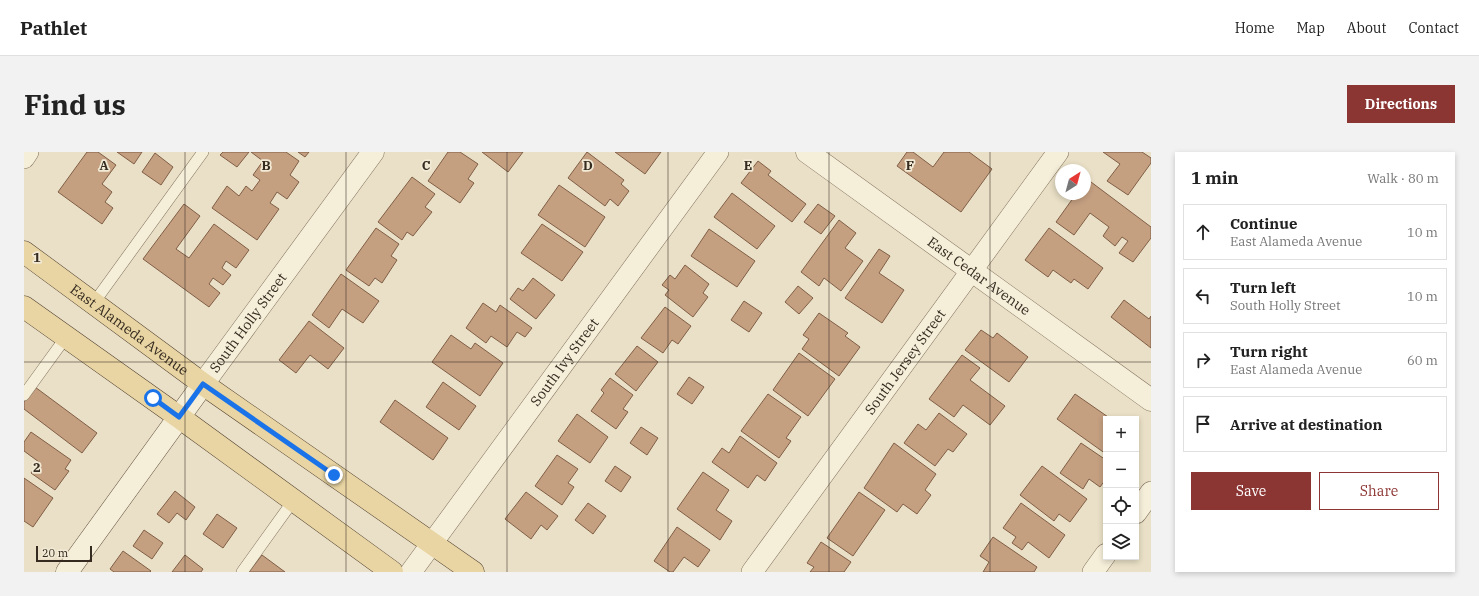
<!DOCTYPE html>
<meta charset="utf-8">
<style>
:root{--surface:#fff;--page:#f2f2f2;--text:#222;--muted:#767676;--line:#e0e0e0;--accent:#8c3634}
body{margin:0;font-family:"IBM Plex Serif",serif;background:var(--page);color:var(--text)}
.controls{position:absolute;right:12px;bottom:12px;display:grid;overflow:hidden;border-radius:0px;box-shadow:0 2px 6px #0003}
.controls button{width:36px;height:36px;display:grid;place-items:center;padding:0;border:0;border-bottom:1px solid var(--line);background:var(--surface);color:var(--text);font:20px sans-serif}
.compass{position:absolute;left:1031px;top:12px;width:36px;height:36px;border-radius:50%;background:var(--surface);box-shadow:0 2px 6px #0003;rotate:36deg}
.scale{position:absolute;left:12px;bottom:10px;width:56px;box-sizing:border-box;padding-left:4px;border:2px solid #352b20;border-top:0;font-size:11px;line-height:14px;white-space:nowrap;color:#352b20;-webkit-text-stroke:3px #f2ead5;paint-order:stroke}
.stop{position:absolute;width:12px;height:12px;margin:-9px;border:3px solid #1a73e8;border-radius:50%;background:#fff}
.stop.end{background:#1a73e8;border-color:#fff;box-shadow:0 1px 4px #0008}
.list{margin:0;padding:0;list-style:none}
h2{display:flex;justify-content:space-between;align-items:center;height:52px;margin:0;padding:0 16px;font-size:17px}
h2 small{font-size:13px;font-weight:400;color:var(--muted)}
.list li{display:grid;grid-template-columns:26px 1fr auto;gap:12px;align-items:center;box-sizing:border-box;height:56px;margin:0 8px 8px;padding:0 8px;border:1px solid var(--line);border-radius:0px}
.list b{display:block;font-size:15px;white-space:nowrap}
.list p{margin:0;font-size:13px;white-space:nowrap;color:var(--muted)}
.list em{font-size:13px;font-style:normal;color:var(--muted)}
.actions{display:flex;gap:8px;padding:12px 16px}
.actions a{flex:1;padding:9px 0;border:1px solid var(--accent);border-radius:0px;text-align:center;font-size:14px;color:var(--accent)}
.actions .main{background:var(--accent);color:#fff}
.icon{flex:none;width:22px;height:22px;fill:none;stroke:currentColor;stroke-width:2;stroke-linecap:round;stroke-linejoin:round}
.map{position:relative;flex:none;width:1127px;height:420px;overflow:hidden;border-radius:0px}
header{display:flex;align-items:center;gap:24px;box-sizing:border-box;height:56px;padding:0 20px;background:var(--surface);border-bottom:1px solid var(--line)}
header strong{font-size:19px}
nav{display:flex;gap:22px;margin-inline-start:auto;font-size:14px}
.intro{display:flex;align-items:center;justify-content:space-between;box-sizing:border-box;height:96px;padding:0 24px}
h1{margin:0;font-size:28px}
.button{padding:10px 18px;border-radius:0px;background:var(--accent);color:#fff;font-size:14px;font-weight:700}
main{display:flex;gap:24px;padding:0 24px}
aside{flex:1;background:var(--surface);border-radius:0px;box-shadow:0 2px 6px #0003}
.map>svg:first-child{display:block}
.building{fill:#c49f80;stroke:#805f46}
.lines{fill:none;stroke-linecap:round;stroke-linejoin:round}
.service-casing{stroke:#83735e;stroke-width:12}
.minor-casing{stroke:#83735e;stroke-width:22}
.tertiary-casing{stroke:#83735e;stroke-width:23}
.secondary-casing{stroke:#655441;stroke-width:23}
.primary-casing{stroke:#524232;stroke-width:23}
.service{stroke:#f5eed9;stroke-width:11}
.minor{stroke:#f5eed9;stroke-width:21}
.tertiary{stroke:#f5eed9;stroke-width:22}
.secondary{stroke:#f5eed9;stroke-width:22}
.primary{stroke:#e9d5a3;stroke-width:22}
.route{stroke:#1a73e8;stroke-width:5}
.grid{fill:none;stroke:#352b20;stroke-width:1;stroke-opacity:0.55}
.labels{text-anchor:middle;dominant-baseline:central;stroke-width:3.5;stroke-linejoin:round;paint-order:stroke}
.street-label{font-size:14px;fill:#352b20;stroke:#f2ead5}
.grid-label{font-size:13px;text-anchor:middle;font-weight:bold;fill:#352b20;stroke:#f2ead5;stroke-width:3.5;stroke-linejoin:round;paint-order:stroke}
</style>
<header>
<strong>Pathlet</strong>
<nav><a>Home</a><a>Map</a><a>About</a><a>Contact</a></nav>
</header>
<div class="intro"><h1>Find us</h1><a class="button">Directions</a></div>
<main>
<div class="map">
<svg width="1127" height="420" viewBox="0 0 1127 420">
<rect width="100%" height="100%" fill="#eae0c7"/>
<g class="building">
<path d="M63 0H74L92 13 78 32 88 40 81 50 89 56 78 72 34 40Z"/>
<path d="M93 0H118L110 12Z"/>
<path d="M199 0H225L213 15 196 3Z"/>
<path d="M227 0H262L275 9 266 23 275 30 263 47 253 40 246 51 255 57 233 88 188 56 203 34 215 44 222 34 228 39 236 28 229 23 239 9Z"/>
<path d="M274 0H285L281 5Z"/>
<path d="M424 0H436L454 12 444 27 450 31 436 51 404 29Z"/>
<path d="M458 0H499L484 20Z"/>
<path d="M563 0 600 28 597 32 605 39 594 54 586 47 581 54 544 26Z"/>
<path d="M591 0H637L621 22Z"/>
<path d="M883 0H889L909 15 920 0H945L968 17 937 60 873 14Z"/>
<path d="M1079 0H1118L1127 6V11L1104 43 1083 29 1096 12Z"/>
<path d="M131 1 149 15 137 33 118 20Z"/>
<path d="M734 9 747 19 744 23 782 52 768 70 717 31Z"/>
<path d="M388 25 411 42 401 55 408 60 389 84 383 80 378 88 354 70Z"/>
<path d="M1063 27 1127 75V86L1109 110 1095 101 1104 89 1098 85 1091 94 1079 84 1085 75 1066 61 1050 83 1032 70 1052 42H1061Z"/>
<path d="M535 33 581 65 561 95 514 63Z"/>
<path d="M708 41 751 74 733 97 690 65Z"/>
<path d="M160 52 176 64 152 97 165 106 190 72 225 98 212 116 202 109 198 116 207 123 199 133 189 126 185 132 196 141 185 155 119 107Z"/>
<path d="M794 52 811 64 797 82 780 70Z"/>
<path d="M815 68 832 81 821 96 839 109 817 139 800 126 795 134 777 120Z"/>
<path d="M518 72 559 100 538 129 497 101Z"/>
<path d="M352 76 375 92 367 104 373 108 358 131 351 126 345 134 322 118Z"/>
<path d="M1025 76 1079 116 1064 137 1050 127 1047 131 1029 118 1024 125 1001 108Z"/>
<path d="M685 77 731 109 713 135 667 104Z"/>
<path d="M855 97 866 104 855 121 880 138 858 171 821 146Z"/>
<path d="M661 113 685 132 679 141 684 145 669 165 641 143 645 138 638 133 646 123 651 127Z"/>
<path d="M317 122 355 149 339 171 318 157 305 176 288 163Z"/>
<path d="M509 126 531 143 512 167 486 147 494 136 499 139Z"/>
<path d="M774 134 789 146 775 162 761 150Z"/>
<path d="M1100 148 1125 167 1127 164V196L1087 165Z"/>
<path d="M720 149 738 161 725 180 707 168Z"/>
<path d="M459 151 472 160 476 153 508 176 501 185 493 180 483 195 467 184 462 191 442 176Z"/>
<path d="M641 155 667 174 654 192 648 188 639 201 617 186Z"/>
<path d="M795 161 824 181 821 184 836 195 815 224 778 197 785 187 779 183Z"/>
<path d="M285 169 320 196 304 217 286 203 272 221 255 208Z"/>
<path d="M957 178 969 186 973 181 1004 205 985 230 941 198Z"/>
<path d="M427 183 447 197 451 191 479 211 456 244 408 210Z"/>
<path d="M613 194 634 210 612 239 591 222Z"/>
<path d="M775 201 811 227 784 264 749 238Z"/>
<path d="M938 203 956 216 946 228 981 254 966 273 939 253 930 265 905 247Z"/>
<path d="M665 225 680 235 668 252 653 242Z"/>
<path d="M586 226 609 243 599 257 604 260 592 277 567 259 580 241 577 238Z"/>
<path d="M419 230 452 254 435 278 402 255Z"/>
<path d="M11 235 73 281 58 301 0 257V250Z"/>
<path d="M744 242 777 265 762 286 767 289 755 306 717 279Z"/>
<path d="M1051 242 1087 267H1082V302L1033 267Z"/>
<path d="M371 248 424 286 409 308 356 270Z"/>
<path d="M915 261 943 282 929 300 924 297 911 314 880 291 894 272 902 278Z"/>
<path d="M553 262 584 285 566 311 534 289Z"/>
<path d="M617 275 634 286 623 303 606 291Z"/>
<path d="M7 280 47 308 41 317 45 319 31 338 7 321 15 310 0 299V290Z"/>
<path d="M716 284 753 311 741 329 733 323 724 336 688 310 698 296 705 301Z"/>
<path d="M870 291 912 322 901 338 907 343 893 362 879 352 873 360 840 336Z"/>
<path d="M1057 291 1082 308V327L1076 335 1065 327 1059 337 1036 321Z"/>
<path d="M533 303 554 317 544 331 550 335 538 353 511 334Z"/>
<path d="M591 314 607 325 597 340 581 329Z"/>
<path d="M1018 314 1063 347 1046 370 1035 362 1030 369 996 343Z"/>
<path d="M679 320 705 338 692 358 708 369 696 388 653 357Z"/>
<path d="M0 326 29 346 9 375 0 369Z"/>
<path d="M151 339 171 355 162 368 153 361 145 371 133 362Z"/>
<path d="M502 340 534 364 523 378 517 373 507 387 481 367Z"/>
<path d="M835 340 861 358 829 404 803 386Z"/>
<path d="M564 351 582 364 569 382 551 368Z"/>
<path d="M997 351 1041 383 1025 406 1004 390 998 398 988 391 992 385 979 376Z"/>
<path d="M193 362 213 376 199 396 179 382Z"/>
<path d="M653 375 686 398 674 415 660 405 649 420H646L630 409Z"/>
<path d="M120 378 139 391 128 407 109 394Z"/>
<path d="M969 385 1013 415 1010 420H959L965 410 956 404Z"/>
<path d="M797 390 827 410 820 420H786L790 415 783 411Z"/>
<path d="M99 399 127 419 126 420H90L86 417Z"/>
<path d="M161 403 179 417 177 420H148Z"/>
<path d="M238 403 261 420H225Z"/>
</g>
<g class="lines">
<g class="service-casing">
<g id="service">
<path d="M69 152 179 0"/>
<path d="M0 243 42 185"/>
<path d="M218 420 269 349"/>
</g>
</g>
<g class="minor-casing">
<g id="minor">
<path d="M0 6 4 0"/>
<path d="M1112 361 1127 340"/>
<path id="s1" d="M387 420 694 0"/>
<path id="s2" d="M728 420 1034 0"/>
<path d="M1069 420 1082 402"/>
</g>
</g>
<g class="tertiary-casing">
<g id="tertiary">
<path id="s3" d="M783 0 1127 248"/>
<path id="s4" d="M179 232 349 0"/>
</g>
</g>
<g class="secondary-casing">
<path id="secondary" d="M43 420 179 232"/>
</g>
<g class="primary-casing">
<g id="primary">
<path id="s5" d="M0 100 179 232 449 420"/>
<path d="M0 155 155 265 368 420"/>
</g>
</g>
<use href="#service" class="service"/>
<use href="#minor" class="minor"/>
<use href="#tertiary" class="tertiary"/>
<use href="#secondary" class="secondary"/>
<use href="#primary" class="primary"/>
</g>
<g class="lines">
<path class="route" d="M129 246 155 265 179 232 310 323"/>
</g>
<path class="grid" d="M161 0V420M322 0V420M483 0V420M644 0V420M805 0V420M966 0V420M0 210H1127"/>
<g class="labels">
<g class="street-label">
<text stroke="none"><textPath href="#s3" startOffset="212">East Cedar Avenue</textPath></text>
<text stroke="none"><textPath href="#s4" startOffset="76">South Holly Street</textPath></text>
<text stroke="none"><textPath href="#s5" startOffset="131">East Alameda Avenue</textPath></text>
<text stroke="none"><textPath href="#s1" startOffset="260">South Ivy Street</textPath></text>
<text stroke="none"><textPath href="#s2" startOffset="260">South Jersey Street</textPath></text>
</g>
</g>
<g class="grid-label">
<text x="80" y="18">A</text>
<text x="242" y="18">B</text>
<text x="402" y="18">C</text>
<text x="564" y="18">D</text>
<text x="724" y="18">E</text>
<text x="886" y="18">F</text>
<text x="13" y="110">1</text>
<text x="13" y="320">2</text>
</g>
</svg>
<div class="controls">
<button>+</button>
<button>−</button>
<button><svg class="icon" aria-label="locate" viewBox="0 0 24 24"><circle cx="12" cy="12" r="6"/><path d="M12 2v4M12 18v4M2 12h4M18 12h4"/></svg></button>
<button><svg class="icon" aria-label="layers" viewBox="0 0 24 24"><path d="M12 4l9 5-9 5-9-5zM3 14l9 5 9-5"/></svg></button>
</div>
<svg class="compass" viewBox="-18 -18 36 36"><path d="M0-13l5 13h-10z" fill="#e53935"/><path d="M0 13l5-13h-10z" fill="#767676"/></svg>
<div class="scale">20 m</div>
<div class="stop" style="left:129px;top:246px"></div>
<div class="stop end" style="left:310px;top:323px"></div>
</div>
<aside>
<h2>1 min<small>Walk · 80 m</small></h2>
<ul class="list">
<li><svg class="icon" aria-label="ahead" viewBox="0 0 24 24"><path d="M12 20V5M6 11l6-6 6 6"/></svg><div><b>Continue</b><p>East Alameda Avenue</p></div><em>10 m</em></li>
<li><svg class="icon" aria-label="left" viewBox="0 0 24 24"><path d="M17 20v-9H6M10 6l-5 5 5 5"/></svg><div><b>Turn left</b><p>South Holly Street</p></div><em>10 m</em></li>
<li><svg class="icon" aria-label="right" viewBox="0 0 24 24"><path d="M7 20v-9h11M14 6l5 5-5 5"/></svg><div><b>Turn right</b><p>East Alameda Avenue</p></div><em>60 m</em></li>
<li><svg class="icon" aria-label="arrive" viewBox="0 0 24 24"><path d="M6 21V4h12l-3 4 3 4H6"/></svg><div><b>Arrive at destination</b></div></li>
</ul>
<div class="actions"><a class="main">Save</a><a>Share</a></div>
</aside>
</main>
